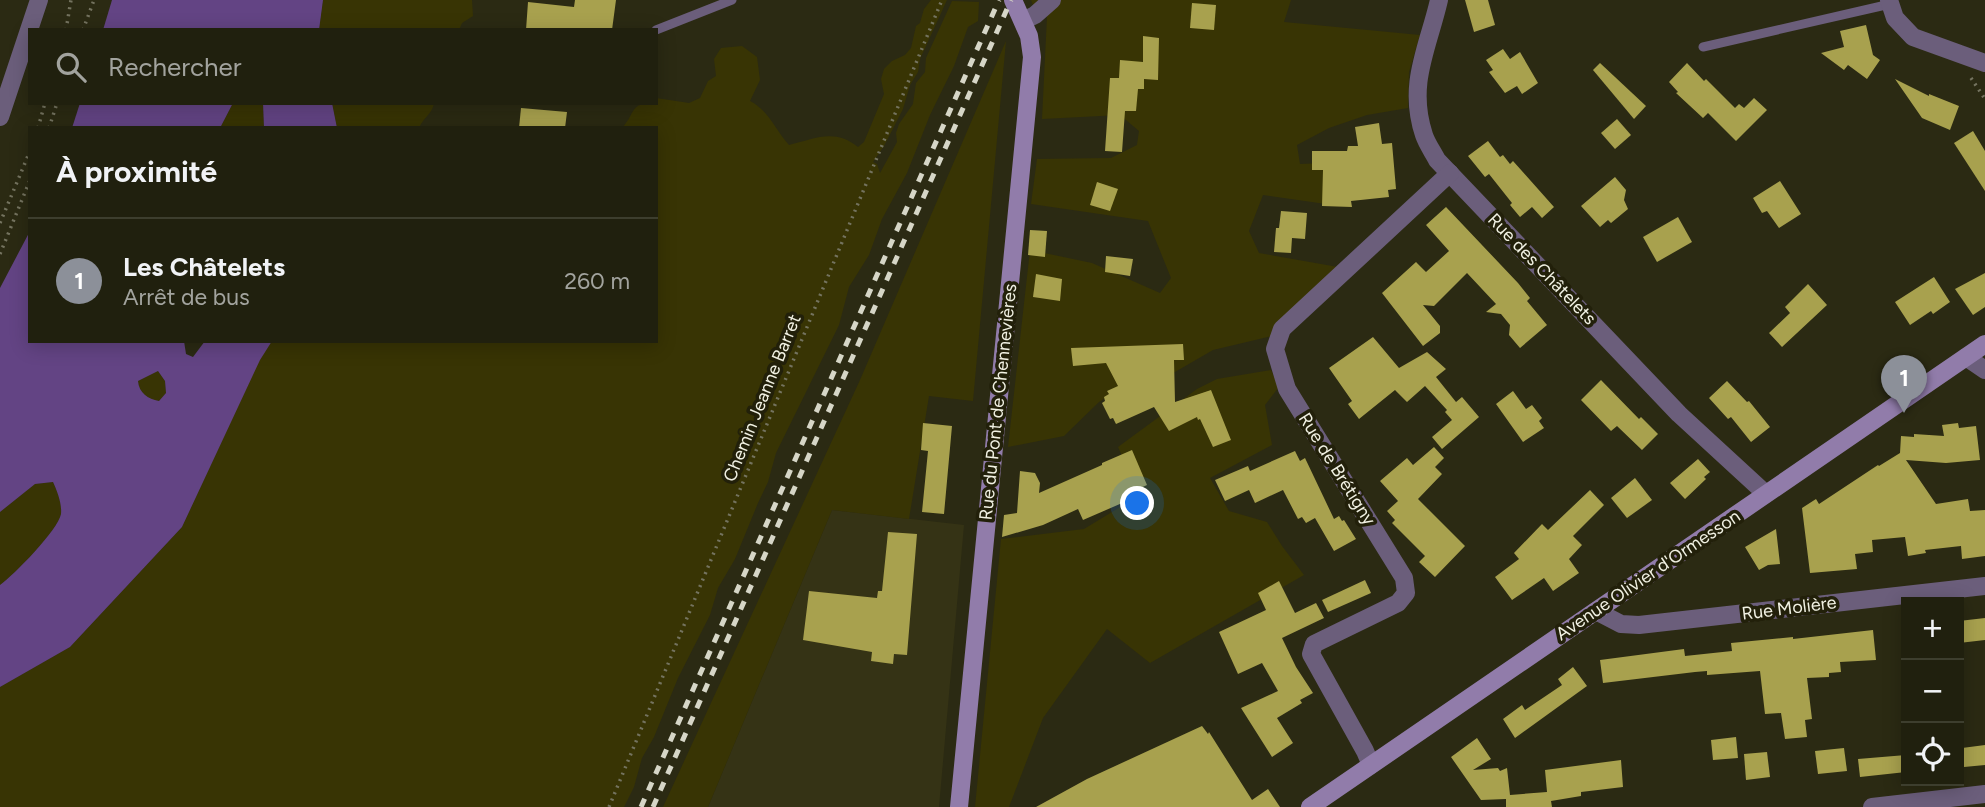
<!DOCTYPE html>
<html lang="fr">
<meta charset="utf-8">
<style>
:root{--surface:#20200e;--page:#2d2d1c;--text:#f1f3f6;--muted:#a2a39e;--line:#3d3e2e;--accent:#8c9099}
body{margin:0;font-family:Figtree,sans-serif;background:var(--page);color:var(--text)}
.controls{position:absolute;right:21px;bottom:21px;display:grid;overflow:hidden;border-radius:0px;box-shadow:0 4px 18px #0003}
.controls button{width:63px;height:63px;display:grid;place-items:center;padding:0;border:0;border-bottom:2px solid var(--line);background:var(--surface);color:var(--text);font:35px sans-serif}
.you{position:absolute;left:1138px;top:504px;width:24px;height:24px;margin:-18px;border:5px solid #fff;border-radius:50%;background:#1a73e8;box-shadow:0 0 0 10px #1a73e833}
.badge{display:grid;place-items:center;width:46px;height:46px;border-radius:50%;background:var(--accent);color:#fff;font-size:23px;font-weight:700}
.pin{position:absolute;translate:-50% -58px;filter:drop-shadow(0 2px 4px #0008)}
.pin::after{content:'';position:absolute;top:37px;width:24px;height:21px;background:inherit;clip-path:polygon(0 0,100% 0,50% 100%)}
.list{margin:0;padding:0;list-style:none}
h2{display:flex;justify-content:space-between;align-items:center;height:91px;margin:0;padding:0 28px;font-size:30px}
h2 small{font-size:23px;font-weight:400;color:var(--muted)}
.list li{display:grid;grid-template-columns:46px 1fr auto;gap:21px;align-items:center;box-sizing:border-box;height:126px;padding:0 28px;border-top:2px solid var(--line)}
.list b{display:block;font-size:26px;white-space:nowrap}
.list p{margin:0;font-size:23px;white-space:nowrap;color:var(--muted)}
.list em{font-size:23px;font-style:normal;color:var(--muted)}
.icon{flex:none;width:38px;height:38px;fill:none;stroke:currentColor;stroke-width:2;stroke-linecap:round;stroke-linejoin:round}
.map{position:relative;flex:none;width:1985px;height:807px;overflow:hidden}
.search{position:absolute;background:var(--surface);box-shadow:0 4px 18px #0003;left:28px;top:28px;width:630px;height:77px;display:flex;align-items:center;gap:18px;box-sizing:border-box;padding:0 24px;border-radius:0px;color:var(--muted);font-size:26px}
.panel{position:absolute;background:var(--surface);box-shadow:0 4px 18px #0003;left:28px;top:126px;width:630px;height:217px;border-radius:0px}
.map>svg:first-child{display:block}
.built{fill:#353315}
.green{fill:#383404}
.water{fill:#634484;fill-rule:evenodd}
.building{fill:#a8a14e}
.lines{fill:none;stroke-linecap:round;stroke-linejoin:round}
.path{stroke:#74735f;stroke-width:3.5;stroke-dasharray:2 5;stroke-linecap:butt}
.service{stroke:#6b5e7b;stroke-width:9}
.minor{stroke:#6b5e7b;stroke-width:18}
.secondary{stroke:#917caa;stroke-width:18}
.rail{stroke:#d6d6c7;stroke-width:5;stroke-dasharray:9 9;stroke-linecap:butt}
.labels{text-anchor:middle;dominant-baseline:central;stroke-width:7;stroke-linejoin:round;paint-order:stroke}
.street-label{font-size:18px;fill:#f1f1e3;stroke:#22200a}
</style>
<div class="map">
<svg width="1985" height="807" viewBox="0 0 1985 807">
<rect width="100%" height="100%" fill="#2b2a13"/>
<path class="built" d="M832 510 964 525 939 807H708Z"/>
<g class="green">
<path d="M323 0H472L473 16 462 23 459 30H319Z"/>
<path d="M931 0H947L920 59 918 72 910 85 903 109 884 146 873 162 877 164 880 173 897 142 896 133 899 124 913 104 916 83 925 72 926 58 952 1 979 2 978 21 968 27 954 66 930 115 907 173 882 219 869 255 849 287 839 325 776 453 768 482 758 503 735 559 718 588 710 615 678 678 654 737 642 758 634 787 624 807H0V687L70 647 182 527 263 352 270 341H656V128H622C637 112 628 103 656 103V98L689 103 700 98 708 81 716 76 714 59 721 48 742 46 757 57 760 80 750 101C769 111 774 128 789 145 815 139 834 128 858 147L864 142 884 94 881 79 884 69 892 61 905 55 911 48 916 26 920 23 924 9Z"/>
<path d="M1031 0H1291L1284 22 1420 35 1409 72 1408 108 1367 115 1329 128 1297 145 1300 164 1350 162 1340 206 1263 195 1249 231 1259 253 1338 267 1272 336 1213 350 1175 372 1126 385 1099 402 1064 436 1008 447 1030 250 1092 263 1160 293 1171 278 1148 221 1031 204 1037 159 1111 158 1137 145 1139 131 1120 115 1042 119 1047 17 1046 5H1033Z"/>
<path d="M1006 41 973 401 929 396 909 519 832 510 708 807H663L860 380Z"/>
<path d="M233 103H263L264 128H220Z"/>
<path d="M332 103H434C433 113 423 118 419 128H337Z"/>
<path d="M1271 370 1279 387 1265 405 1272 445 1210 478 1229 511 1267 522 1282 546 1304 575 1150 663 1107 629 1043 718 1009 807H975L1001 539 1084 529 1140 495 1118 447 1197 389 1217 379Z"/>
<path d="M158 371 165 381 166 393 159 401C147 399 139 393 138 381Z"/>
<path d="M53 482C57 491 62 503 61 514 58 530 14 575 0 585V512L35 484Z"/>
</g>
<g class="water">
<path d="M112 0H323L319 30H103Z"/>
<path d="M80 103H233L220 128H72Z"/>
<path d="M263 103H332L337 128H264Z"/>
<path d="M30 231V341H184L186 354 193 357 205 341H272L260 360 182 527 70 647 0 687V585C14 575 58 530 61 514 62 503 57 491 53 482L35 484 0 512V288ZM158 371 165 381 166 393 159 401C148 399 139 393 138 381Z"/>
</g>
<g class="building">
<path d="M575 0H616L612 30H526L528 2 574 7Z"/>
<path d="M1465 0H1488L1495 25 1474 32Z"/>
<path d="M1192 3 1216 5 1214 30 1190 28Z"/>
<path d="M1866 25 1873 55 1880 60 1867 79 1848 65 1844 70 1821 53 1844 47 1840 31Z"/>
<path d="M1143 36 1159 38 1158 80 1144 79V89H1138L1136 111H1125L1122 152 1105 151 1110 78H1119L1120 60 1143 62Z"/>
<path d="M1503 49 1510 59 1520 52 1538 83 1522 94 1517 86 1505 93 1489 72 1493 70 1486 60Z"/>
<path d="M1600 63 1646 106 1634 119 1593 70Z"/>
<path d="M1687 63 1704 81 1706 79 1735 108 1739 104 1744 108 1754 98 1767 110 1736 141 1708 113 1703 118 1676 93 1678 92 1669 82Z"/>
<path d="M1895 79 1929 96V94L1959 106 1950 130 1922 118Z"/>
<path d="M521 108 567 112 565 128H519Z"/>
<path d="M1617 119 1631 135 1615 149 1601 133Z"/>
<path d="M1379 123 1382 144 1392 143 1396 189 1388 190 1389 197 1351 201 1352 207 1322 206 1323 170H1312V151H1347L1348 146H1358L1355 127Z"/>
<path d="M1973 131 1985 151V191L1954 143Z"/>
<path d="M1488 141 1500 157 1503 155 1510 164 1513 161 1554 207 1542 218 1532 207 1520 217 1510 205 1512 203 1489 174 1485 177 1468 156Z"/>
<path d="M1615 177 1626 190 1624 200 1628 209 1611 223 1608 220 1600 227 1581 206Z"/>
<path d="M1780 181 1801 214 1779 228 1767 211 1762 213 1753 198Z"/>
<path d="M1097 182 1118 189 1110 211 1090 205Z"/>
<path d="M1446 207 1518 283 1530 298 1527 301 1547 325 1520 348 1509 335 1510 325 1501 314 1486 312 1496 304 1467 273 1434 306 1423 305 1440 326V333L1423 346 1382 293 1416 262 1426 272 1449 251 1426 225Z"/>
<path d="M1281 211 1307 213 1305 239 1292 238 1291 253 1274 252 1276 228H1279Z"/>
<path d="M1678 217 1692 242 1657 262 1643 237Z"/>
<path d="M1030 230 1047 231 1045 257 1028 255Z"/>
<path d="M1106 256 1133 259 1130 276 1105 272Z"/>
<path d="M1985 273V307L1973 315 1955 289Z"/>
<path d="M1036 274 1062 279 1060 301 1033 297Z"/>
<path d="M1934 277 1950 302 1933 314 1931 311 1910 325 1895 302Z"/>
<path d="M1808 284 1827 305 1782 347 1769 333 1790 313 1785 307Z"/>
<path d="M1373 337 1399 368 1427 352 1446 369 1436 377 1456 402 1462 397 1479 417 1442 449 1432 437 1452 420 1445 412 1447 410 1425 386 1407 402 1395 390 1359 419 1348 404 1352 401 1329 368Z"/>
<path d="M1183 344 1184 360H1174L1175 402 1211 390 1231 440 1213 447 1200 419 1198 420 1197 417 1169 431 1154 407 1116 424 1113 418 1110 419 1102 403 1105 401 1104 397 1109 394 1107 391 1118 386 1106 363 1073 366 1071 348Z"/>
<path d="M1601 380 1639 419 1641 417 1658 434 1642 450 1617 426 1611 431 1581 400Z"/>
<path d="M1727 381 1747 402 1749 401 1770 427 1751 442 1731 417 1728 419 1709 398Z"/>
<path d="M1513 391 1526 409 1532 405 1542 418 1539 421 1544 428 1523 442 1496 404Z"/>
<path d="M923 423 952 426 944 514 922 512 928 451 921 450Z"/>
<path d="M1958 423 1959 428 1976 426 1980 460 1946 463 1906 460 1936 504 1968 499 1970 511 1985 510V556L1962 559 1961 546 1925 550 1926 553 1908 556 1905 537 1872 540 1873 552 1855 554 1857 569 1810 573 1802 508 1816 499 1819 504 1878 465 1879 466 1900 453 1901 436 1914 437V434L1944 436 1942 425Z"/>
<path d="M1434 447 1444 458 1435 467 1442 474 1418 499 1465 546 1435 577 1419 562 1425 556 1392 523 1395 520 1387 511 1398 501 1380 481 1407 458 1413 465Z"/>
<path d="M1132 450 1147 485 1134 491 1136 497 1083 520 1078 509 1043 525 1002 537 1004 515 1017 513 1020 471 1035 473 1040 483 1039 493 1102 465V463Z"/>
<path d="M1295 451 1300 461 1305 458 1334 519 1339 516 1342 521 1344 520 1356 539 1334 551 1315 518 1306 523 1302 517 1298 519 1283 490 1255 503 1249 490 1225 501 1215 480 1248 466 1250 471Z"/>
<path d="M1698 459 1710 472 1704 477 1706 479 1685 499 1670 483Z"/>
<path d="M1635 478 1652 500 1627 518 1611 498Z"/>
<path d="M1590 490 1604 505 1573 536 1582 545 1569 559 1579 573 1553 591 1544 578 1512 600 1495 577 1519 559 1514 553 1542 524 1548 530Z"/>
<path d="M1776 529 1780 564 1768 565 1759 570 1745 547Z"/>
<path d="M888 532 917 534 907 655 894 654 893 664 871 661 872 652 803 640 809 591 877 598 878 591H882Z"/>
<path d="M1365 580 1371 593 1328 612 1322 600Z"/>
<path d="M1279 581 1295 613 1316 603 1324 618 1282 638 1296 667 1313 693 1300 700 1302 703 1277 718 1293 743 1272 757 1241 708 1278 691 1262 663 1238 674 1219 632 1266 610 1258 593Z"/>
<path d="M1985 618V640L1959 643V621Z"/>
<path d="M1873 630 1876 660 1840 662 1841 672 1829 673V677L1807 678 1812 719 1805 720 1807 737 1785 739 1781 713 1765 714 1760 671 1707 675V671L1695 672 1603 683 1600 660 1684 649 1685 656 1732 651 1731 643 1793 637V639Z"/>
<path d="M1573 667 1587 686 1515 738 1503 719 1522 705 1525 710 1562 685 1558 679Z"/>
<path d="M1202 726 1208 734 1209 732 1252 800 1268 789 1280 807H1036L1087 779Z"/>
<path d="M1736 737 1738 758 1713 760 1711 740Z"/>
<path d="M1477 738 1491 759 1473 770 1498 768 1500 771 1507 768 1510 795 1547 792 1545 770 1621 760 1623 787 1581 792V796L1551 801 1552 807H1506V799L1481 800 1451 757Z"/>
<path d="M1985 745V765L1964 767 1962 748Z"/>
<path d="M1844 748 1847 771 1818 774 1815 751Z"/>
<path d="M1767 752 1770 777 1746 780 1744 754Z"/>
<path d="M1906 755V772L1860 777 1858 759Z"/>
</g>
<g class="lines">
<g class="path">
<path d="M66 30 71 0"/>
<path d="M83 30 94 0"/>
<path d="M1971 78 1985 99"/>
<path d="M38 128 45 103"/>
<path d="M49 128 57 103"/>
<path d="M0 223 30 151"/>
<path d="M0 254 30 180"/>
<path d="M609 807 942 0"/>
</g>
<g class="service">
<path d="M656 30 732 0"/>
<path d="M1703 47 1890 4"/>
</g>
<g class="minor">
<path d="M1439 0C1428 48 1407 84 1424 135 1427 144 1433 152 1437 160L1679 414 1766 494"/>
<path d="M1889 0 1895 18 1913 37 1985 63"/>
<path d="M1023 21 1035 15 1052 0"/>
<path d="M0 117 39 0"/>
<path d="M1966 357 1985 370"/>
<path d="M1596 611 1621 624 1639 625 1985 586"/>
<path d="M1371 765 1365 751 1311 654 1314 644 1398 603 1406 593 1404 578 1287 389 1275 349 1282 329 1450 173"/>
<path d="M1872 807 1985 794"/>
</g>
<g class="secondary">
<path d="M959 807 1032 57 1029 36 1013 0"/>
<path d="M1310 807 1985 344"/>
</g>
<g class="rail">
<path d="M641 807 999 0"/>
<path d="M653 807 1011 0"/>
</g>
</g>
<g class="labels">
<g class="street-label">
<text transform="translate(1542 269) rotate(46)">Rue des Châtelets</text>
<text transform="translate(762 398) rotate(-68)">Chemin Jeanne Barret</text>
<text transform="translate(998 402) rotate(-84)">Rue du Pont de Chennevières</text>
<text transform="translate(1337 469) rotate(58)">Rue de Brétigny</text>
<text transform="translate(1648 575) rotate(-34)">Avenue Olivier d'Ormesson</text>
<text transform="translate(1789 608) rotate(-7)">Rue Molière</text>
</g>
</g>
</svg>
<div class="controls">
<button>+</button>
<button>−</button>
<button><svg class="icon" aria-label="locate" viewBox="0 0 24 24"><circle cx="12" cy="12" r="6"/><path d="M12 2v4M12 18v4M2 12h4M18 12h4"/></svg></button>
</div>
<div class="you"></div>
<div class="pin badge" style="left:1904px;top:413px">1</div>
<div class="search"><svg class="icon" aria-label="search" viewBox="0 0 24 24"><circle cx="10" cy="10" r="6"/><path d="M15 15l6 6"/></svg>Rechercher</div>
<section class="panel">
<h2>À proximité<small></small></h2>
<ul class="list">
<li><span class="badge">1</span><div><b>Les Châtelets</b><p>Arrêt de bus</p></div><em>260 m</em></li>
</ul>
</section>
</div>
